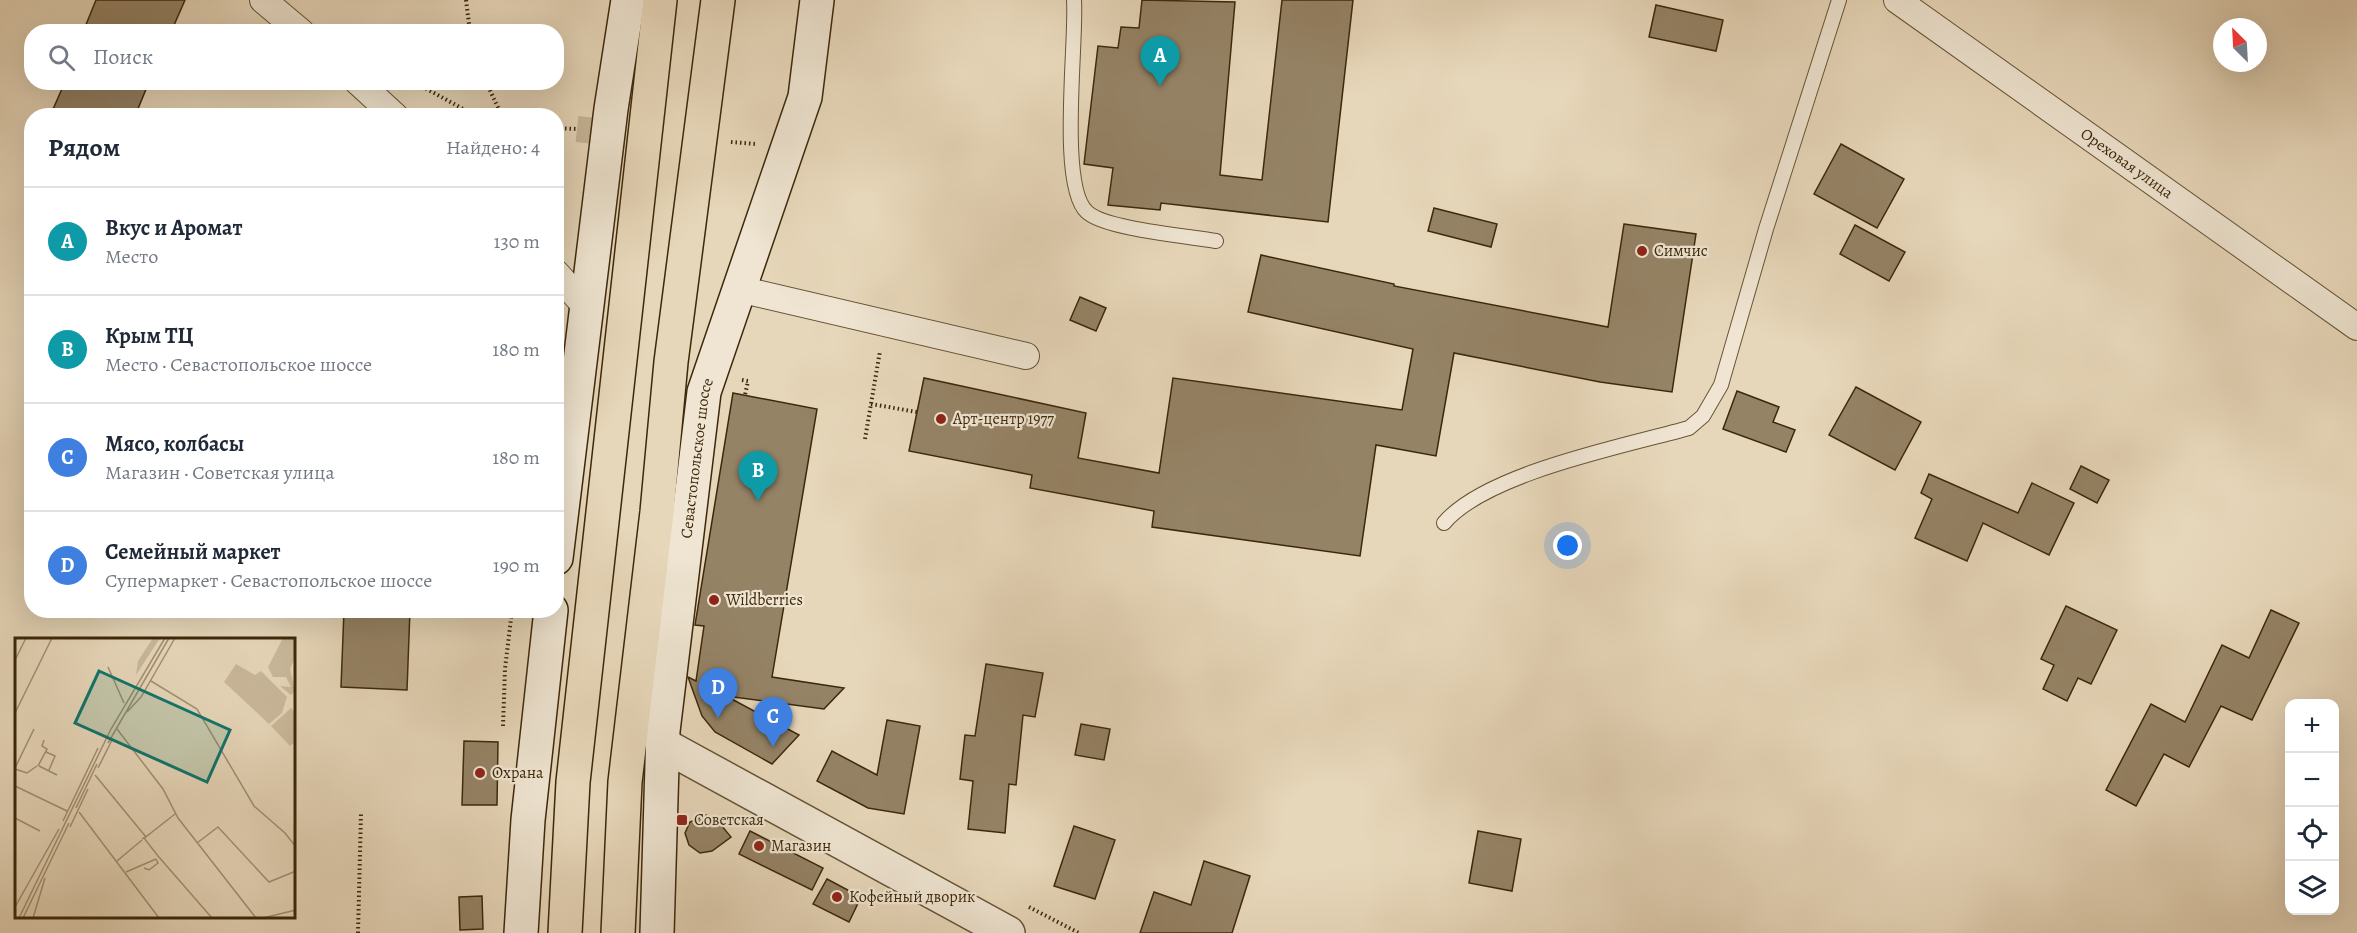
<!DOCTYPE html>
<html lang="ru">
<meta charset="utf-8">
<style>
:root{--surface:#fff;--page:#f2f2f3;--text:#1f2937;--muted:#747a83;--line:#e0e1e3;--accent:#8f2418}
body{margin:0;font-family:Alegreya,serif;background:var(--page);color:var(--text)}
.controls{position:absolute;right:18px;bottom:18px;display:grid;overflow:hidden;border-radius:12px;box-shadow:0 6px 24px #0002}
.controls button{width:54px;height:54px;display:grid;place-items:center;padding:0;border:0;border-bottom:2px solid var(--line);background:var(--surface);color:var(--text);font:30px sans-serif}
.compass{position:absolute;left:2213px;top:18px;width:54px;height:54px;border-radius:50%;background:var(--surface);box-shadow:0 6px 24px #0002;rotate:336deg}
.you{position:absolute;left:1568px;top:546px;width:21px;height:21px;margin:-15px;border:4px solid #fff;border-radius:50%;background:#1a73e8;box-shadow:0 0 0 9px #1a73e833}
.badge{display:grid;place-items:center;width:39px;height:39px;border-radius:50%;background:var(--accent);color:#fff;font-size:20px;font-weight:700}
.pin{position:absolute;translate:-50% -50px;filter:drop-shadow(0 2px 3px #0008)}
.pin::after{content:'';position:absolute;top:32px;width:21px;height:18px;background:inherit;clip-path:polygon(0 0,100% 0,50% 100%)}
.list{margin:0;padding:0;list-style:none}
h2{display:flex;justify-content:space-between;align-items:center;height:78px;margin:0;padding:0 24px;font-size:26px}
h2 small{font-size:20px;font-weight:400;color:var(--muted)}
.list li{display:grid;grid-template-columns:39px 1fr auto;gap:18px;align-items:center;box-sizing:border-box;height:108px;padding:0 24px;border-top:2px solid var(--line)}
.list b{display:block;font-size:22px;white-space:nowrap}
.list p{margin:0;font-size:20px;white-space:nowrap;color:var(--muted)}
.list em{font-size:20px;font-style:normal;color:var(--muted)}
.icon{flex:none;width:33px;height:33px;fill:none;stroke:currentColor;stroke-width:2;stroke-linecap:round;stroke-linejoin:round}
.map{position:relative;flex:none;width:2357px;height:933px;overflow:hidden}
.search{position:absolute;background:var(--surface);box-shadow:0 6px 24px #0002;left:24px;top:24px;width:540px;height:66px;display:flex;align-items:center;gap:15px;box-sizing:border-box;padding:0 21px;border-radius:24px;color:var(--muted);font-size:22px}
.panel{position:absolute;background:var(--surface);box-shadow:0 6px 24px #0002;left:24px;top:108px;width:540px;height:510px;border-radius:24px}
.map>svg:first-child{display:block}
.building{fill:#958366;stroke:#3c280a;stroke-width:1.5}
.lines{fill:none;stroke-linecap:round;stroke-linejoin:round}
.minor-tunnel{stroke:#c5b497;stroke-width:26;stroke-dasharray:26 13;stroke-linecap:butt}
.service-casing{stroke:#675436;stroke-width:16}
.minor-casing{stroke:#675436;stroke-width:28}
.tertiary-casing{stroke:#675436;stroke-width:36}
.secondary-casing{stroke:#3c280a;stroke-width:36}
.primary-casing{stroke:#3c280a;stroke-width:36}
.path{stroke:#3c280a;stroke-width:4;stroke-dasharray:1.5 3;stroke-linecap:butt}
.service{stroke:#efe5d2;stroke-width:14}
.minor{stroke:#efe5d2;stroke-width:26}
.tertiary{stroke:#efe5d2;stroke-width:33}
.secondary{stroke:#efe5d2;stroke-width:33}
.primary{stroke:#e7d7ba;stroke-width:33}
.poi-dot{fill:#8f2418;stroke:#efe5d2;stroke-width:2}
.labels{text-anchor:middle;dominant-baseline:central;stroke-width:4.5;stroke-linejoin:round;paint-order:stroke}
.street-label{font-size:16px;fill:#3c280a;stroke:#efe5d2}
.poi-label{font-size:16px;fill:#3c280a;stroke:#efe5d2;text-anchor:start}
.inset-road{fill:none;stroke:#a39174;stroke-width:1.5}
.view{fill:#0f766e;fill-opacity:0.15;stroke:#0f766e;stroke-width:3}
.inset-edge{fill:none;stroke:#3c280a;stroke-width:3}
</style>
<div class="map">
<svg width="2357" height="933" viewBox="0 0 2357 933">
<rect width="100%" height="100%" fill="#e7d7ba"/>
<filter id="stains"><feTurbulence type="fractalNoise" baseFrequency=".00333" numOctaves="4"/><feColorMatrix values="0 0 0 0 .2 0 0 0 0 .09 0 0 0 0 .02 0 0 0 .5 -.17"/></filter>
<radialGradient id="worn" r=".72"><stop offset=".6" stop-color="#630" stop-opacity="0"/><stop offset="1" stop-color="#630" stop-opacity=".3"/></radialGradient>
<g class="building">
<path d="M96 0H185L171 32H83Z"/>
<path d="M1142 0 1235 2 1220 175 1262 180 1282 0H1353L1328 222 1161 203 1160 210 1108 205 1113 168 1084 164 1098 46 1118 48 1121 27 1139 28Z"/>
<path d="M1656 5 1723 20 1716 51 1649 37Z"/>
<path d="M65 82H149L135 116H50Z"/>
<path d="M1841 144 1904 179 1877 228 1814 194Z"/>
<path d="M1434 208 1497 224 1491 247 1428 231Z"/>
<path d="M1624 224 1696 234 1672 392 1600 382 1454 353 1436 456 1376 445 1360 556 1152 527 1154 511 1030 488 1032 475 909 451 924 378 1086 413 1078 458 1159 473 1173 378 1402 410 1413 349 1248 312 1261 255 1394 284V286L1608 327Z"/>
<path d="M1855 225 1905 252 1889 281 1840 254Z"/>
<path d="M1080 297 1106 308 1096 331 1070 320Z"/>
<path d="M1856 387 1921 422 1895 470 1829 435Z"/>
<path d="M1737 391 1779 407 1773 422 1795 430 1786 452 1723 429Z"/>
<path d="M733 393 817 409 772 677 844 688 824 709 726 696 799 735 772 764 715 732 702 716 688 677 696 681 704 626 695 625Z"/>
<path d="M2081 466 2109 480 2097 503 2070 489Z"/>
<path d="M1929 474 2018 513 2032 483 2074 503 2049 555 1983 523 1967 561 1915 538 1932 499 1921 493Z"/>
<path d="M2066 606 2117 630 2091 684 2078 678 2067 701 2043 689 2054 665 2041 659Z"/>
<path d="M344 610H410L407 690 341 687Z"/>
<path d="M2271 610 2299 623 2252 720 2221 706 2189 767 2164 754 2136 806 2106 790 2151 704 2185 722 2222 645 2249 658Z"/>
<path d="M986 664 1043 673 1035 717 1023 715 1016 785 1009 784 1005 833 968 829 973 781 960 779 965 735 975 736Z"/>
<path d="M887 720 920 726 904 814 868 808 817 781 832 751 877 775Z"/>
<path d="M1081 724 1110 729 1104 760 1075 755Z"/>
<path d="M464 741 498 742 497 805H462Z"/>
<path d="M706 815 717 820 731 837 712 851 700 853 689 845 685 833 690 822Z"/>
<path d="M1074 826 1115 840 1095 899 1054 886Z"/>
<path d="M750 831 823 868 812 890 739 854Z"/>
<path d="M1478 831 1521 839 1512 891 1469 883Z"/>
<path d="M1204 861 1250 876 1232 933H1140L1154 892 1191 905Z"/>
<path d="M827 879 861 897 849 922 813 904Z"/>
<path d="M482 896 483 929 460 930 459 897Z"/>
</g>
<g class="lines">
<path class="minor-tunnel" d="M577 129 604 132"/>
<g class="service-casing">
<g id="service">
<path d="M1074 0C1077 42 1058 186 1087 212 1105 229 1188 236 1216 241"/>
<path d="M1444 523C1486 473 1625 446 1689 428L1703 416 1721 385 1766 229 1839 0"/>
</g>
</g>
<g class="minor-casing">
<g id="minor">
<path d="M263 0 301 32"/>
<path id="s1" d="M1897 0 2357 327"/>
<path d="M358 82 395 116"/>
<path d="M556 273 588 309"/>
<path d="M739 289 1026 356"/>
</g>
</g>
<g class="tertiary-casing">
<path id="tertiary" d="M662 744 1008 933"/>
</g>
<g class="secondary-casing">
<g id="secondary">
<path d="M556 558 611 109 628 0"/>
<path d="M521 933 528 820 551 610"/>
<path id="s2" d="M657 933 663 731 704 392 805 97 817 0"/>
</g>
</g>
<g class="primary-casing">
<g id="primary">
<path d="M565 933 573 782 660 0"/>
<path d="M618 933 625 782 657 512 671 362 718 0"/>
</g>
</g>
<g class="path">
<path d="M466 0 470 32"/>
<path d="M414 82 476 116"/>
<path d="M486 82 502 116"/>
<path d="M556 128 577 129"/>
<path d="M731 142 756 144"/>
<path d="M742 380 748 381 745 395"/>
<path d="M871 404 917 412"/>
<path d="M865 439 880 351"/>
<path d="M503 726 505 669 512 610"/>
<path d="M1029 907 1079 933"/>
<path d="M358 933 361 813"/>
</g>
<use href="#service" class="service"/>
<use href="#minor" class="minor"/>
<use href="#tertiary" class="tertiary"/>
<use href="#secondary" class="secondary"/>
<use href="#primary" class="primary"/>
</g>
<g class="poi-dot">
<circle cx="1642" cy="251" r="6"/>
<circle cx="941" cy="419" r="6"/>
<circle cx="714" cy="600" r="6"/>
<circle cx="480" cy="773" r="6"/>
<rect x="676" y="814" width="12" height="12" rx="3"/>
<circle cx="759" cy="846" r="6"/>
<circle cx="837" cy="897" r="6"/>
</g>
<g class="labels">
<g class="street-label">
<text stroke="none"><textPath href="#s1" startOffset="282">Ореховая улица</textPath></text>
<text stroke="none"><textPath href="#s2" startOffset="477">Севастопольское шоссе</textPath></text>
</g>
<g class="poi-label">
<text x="1654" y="251">Симчис</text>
<text x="953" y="419">Арт-центр 1977</text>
<text x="726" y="600">Wildberries</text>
<text x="492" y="773">Охрана</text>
<text x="694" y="820">Советская</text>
<text x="771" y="846">Магазин</text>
<text x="849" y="897">Кофейный дворик</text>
</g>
</g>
<g transform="translate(15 638)">
<rect width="280" height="280" fill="#e7d7ba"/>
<path d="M138 0H145L121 37 123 23ZM268 0H280V20L275 31 280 53 276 57 265 48 276 49 271 39H258L253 29ZM221 26 240 37 246 33 272 59 267 75 254 86 209 44ZM276 70 280 75 281 103 275 108 256 88Z" fill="#cab99c"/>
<path class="inset-road" d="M0 22 11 0M93 29 109 65M136 43 182 71 239 168 270 195 281 209M112 74 126 59 160 0M0 75 37 0M102 91 148 151 163 180 241 280M93 105 154 0M31 114 40 118 34 132M23 128 32 111 27 108 29 102M24 128 42 137M0 130 19 91M83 130 97 102M0 131 12 135 22 128M80 137 131 199 127 201M0 148 52 173M61 170 82 126M64 174 144 280M0 180 25 193M48 183 83 110M55 189 73 151M133 197 129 200 143 218 197 280M132 198 160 176M182 205 203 189 254 244 281 233M102 223 127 202M129 230 134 232 143 225 141 221M111 234 141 221M0 269 44 191M4 280 96 91 150 0M8 280 54 185M18 280 30 240M248 280 281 272"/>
<path class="view" d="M84 33 215 92 192 144 60 85Z"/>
<rect width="280" height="280" class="inset-edge"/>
</g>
<rect width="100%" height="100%" filter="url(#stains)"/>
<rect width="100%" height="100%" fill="url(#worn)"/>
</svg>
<div class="controls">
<button>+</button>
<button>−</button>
<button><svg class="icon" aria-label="locate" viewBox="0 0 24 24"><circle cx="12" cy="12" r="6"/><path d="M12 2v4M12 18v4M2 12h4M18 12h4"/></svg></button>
<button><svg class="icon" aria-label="layers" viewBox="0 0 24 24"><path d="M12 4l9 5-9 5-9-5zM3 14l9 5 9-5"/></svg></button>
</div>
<svg class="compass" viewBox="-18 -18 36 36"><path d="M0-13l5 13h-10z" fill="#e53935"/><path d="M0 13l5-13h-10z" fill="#747a83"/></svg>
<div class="you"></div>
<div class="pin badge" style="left:1160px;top:86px;background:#0f9aa8">A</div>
<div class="pin badge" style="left:758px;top:501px;background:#0f9aa8">B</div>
<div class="pin badge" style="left:773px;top:747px;background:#3f7fe0">C</div>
<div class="pin badge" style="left:718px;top:718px;background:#3f7fe0">D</div>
<div class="search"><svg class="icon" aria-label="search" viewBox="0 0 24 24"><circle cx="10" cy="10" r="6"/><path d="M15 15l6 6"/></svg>Поиск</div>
<section class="panel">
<h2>Рядом<small>Найдено: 4</small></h2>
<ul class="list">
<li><span class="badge" style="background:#0f9aa8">A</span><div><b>Вкус и Аромат</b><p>Место</p></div><em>130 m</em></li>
<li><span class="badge" style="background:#0f9aa8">B</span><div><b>Крым ТЦ</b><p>Место · Севастопольское шоссе</p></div><em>180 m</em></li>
<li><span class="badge" style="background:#3f7fe0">C</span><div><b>Мясо, колбасы</b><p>Магазин · Советская улица</p></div><em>180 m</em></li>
<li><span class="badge" style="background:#3f7fe0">D</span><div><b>Семейный маркет</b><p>Супермаркет · Севастопольское шоссе</p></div><em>190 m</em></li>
</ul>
</section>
</div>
